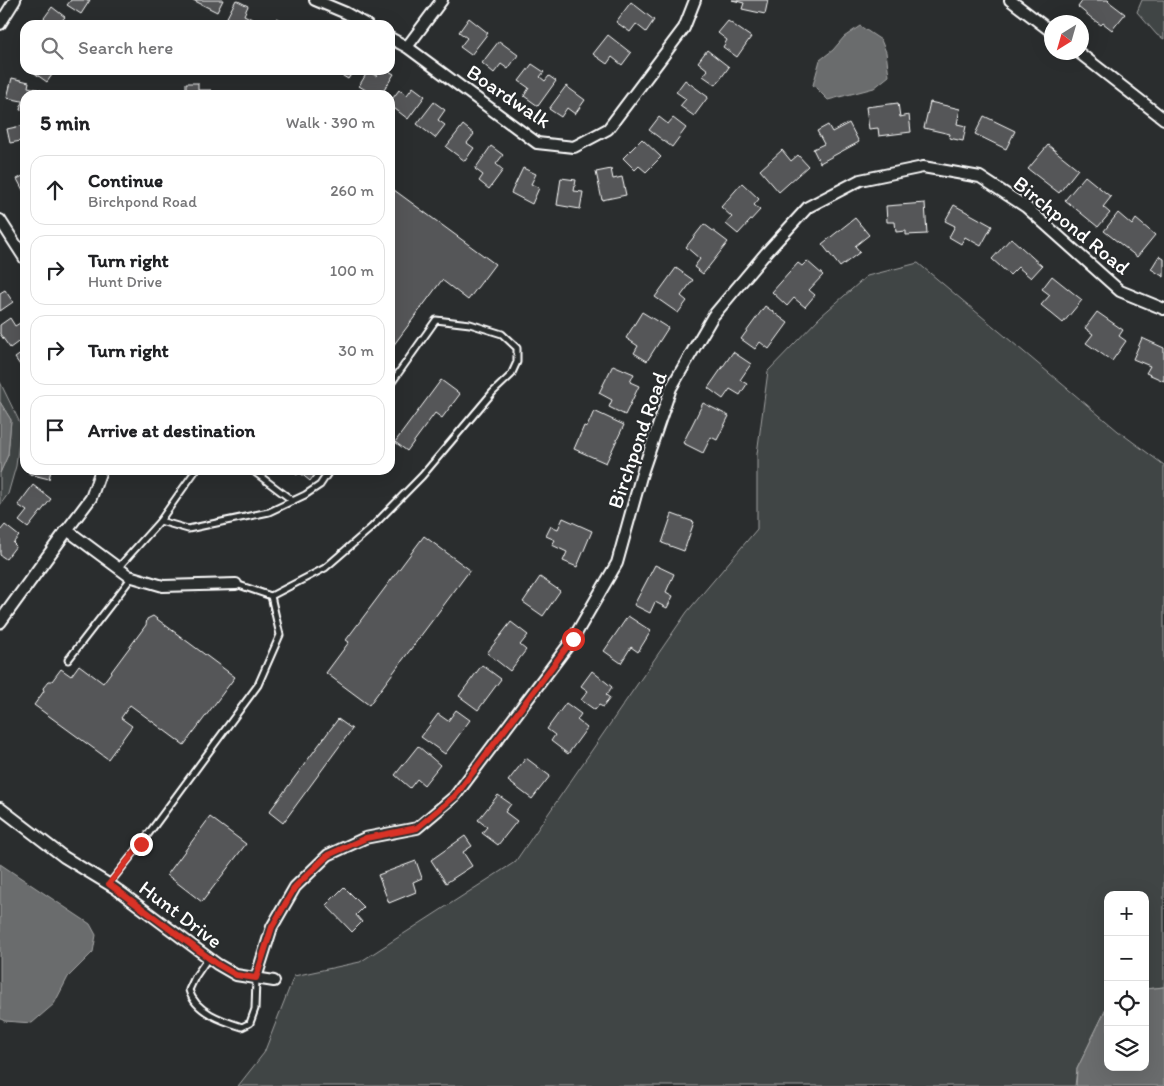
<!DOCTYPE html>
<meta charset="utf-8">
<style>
:root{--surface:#fff;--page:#f6f6f6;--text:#202124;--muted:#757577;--line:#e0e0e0}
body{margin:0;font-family:Itim,sans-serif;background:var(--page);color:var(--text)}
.controls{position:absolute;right:15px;bottom:15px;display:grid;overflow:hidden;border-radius:10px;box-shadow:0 5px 20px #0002}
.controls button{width:45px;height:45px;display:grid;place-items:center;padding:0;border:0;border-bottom:1px solid var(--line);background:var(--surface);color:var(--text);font:25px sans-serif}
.compass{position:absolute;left:1044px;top:15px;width:45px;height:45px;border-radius:50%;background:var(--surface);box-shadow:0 5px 20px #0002;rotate:217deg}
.stop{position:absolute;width:15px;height:15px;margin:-11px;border:4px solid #d93025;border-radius:50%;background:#fff}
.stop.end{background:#d93025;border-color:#fff;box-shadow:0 1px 5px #0008}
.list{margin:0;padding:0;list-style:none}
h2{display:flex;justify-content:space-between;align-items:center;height:65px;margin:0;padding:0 20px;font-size:21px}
h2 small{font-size:16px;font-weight:400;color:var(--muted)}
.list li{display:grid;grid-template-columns:32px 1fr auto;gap:15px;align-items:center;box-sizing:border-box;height:70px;margin:0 10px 10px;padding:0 10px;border:1px solid var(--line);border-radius:15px}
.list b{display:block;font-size:19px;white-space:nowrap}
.list p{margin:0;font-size:16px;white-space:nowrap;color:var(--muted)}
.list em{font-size:16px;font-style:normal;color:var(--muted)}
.icon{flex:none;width:28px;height:28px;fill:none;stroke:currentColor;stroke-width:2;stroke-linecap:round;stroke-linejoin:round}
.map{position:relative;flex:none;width:1164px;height:1086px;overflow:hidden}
.search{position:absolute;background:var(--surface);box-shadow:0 5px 20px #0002;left:20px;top:20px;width:375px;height:55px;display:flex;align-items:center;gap:12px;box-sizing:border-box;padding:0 18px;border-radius:15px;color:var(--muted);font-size:19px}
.panel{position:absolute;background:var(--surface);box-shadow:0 5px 20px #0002;left:20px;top:90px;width:375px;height:385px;border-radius:15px}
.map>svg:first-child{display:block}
.green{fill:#414445;stroke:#a0a2a2}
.water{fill:#6a6c6d;stroke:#a6a7a7}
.building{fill:#555758;stroke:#fff}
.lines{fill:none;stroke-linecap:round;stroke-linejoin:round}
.service-casing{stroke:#fff;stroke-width:9}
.minor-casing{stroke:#fff;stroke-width:14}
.tertiary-casing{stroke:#fff;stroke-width:15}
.service{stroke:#2a2d2e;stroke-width:5}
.minor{stroke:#2a2d2e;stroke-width:10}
.tertiary{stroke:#2a2d2e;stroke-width:11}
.route{stroke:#d93025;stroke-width:6}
.labels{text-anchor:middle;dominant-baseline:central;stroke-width:4.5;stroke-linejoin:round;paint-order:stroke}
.street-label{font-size:21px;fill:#fff;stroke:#2a2d2e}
</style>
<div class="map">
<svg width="1164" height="1086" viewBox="0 0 1164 1086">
<rect width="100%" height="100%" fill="#2a2d2e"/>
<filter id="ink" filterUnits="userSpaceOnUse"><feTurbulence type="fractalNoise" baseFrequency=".02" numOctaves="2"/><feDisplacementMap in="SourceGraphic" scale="10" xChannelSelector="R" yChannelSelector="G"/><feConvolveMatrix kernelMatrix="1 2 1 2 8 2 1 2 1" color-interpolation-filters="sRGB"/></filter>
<g filter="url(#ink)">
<g class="green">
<path d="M1142 0H1164V39L1157 35 1137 12Z"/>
<path d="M918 263 1118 431 1164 465V987L1145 989V895H1108V1005L1077 1069 1075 1086H238L264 1053 294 976 360 962 515 862 687 612 757 529V454L768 371 821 316 867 276Z"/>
<path d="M0 382 21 425 16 466 8 494 0 505V473L8 455 11 420 0 402Z"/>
</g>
<g class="water">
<path d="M860 26 881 40 886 52 889 76 874 88 828 100 813 85 820 60 833 50 844 37Z"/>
<path d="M0 402 11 420 8 455 0 473Z"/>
<path d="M0 864 90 924 96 935 93 952 68 977 54 1004 32 1023 4 1021 0 1018Z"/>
<path d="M1164 987V1086H1076L1077 1069 1108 1005V1067H1145V989Z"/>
</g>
<g class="building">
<path d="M71 0H90L81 14 67 5Z"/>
<path d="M193 0H223L217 12Z"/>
<path d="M236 0 248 6 244 15 252 19 250 25H223Z"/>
<path d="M732 0H768L765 14 742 9 744 3Z"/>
<path d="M1083 0H1109L1108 1 1125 14 1112 30 1103 23 1101 25 1094 20 1078 7Z"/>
<path d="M631 2 654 20 646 32 636 24 630 32 616 22Z"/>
<path d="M52 7 65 17 58 25H39Z"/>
<path d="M277 18 292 25H274Z"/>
<path d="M469 18 488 33 471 55 460 47 467 38 459 32Z"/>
<path d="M728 21 751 37 737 57 723 47 727 40 718 33Z"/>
<path d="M608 35 631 53 622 65 612 57 607 64 593 54Z"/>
<path d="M499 41 518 55 508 69 501 64 494 73 482 63Z"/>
<path d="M707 50 729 67 716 85 703 76 708 70 698 62Z"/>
<path d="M532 64 544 72 540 77 545 81 549 76 556 81 538 106 524 96 529 88 519 81Z"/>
<path d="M30 70H51L54 72 47 82Z"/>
<path d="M333 70H354L348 79Z"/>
<path d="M379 70H387L394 74 381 95H374L359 86 368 71 376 76Z"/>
<path d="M12 78 29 82 28 87 41 90 39 95H25V111L20 110 22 101 7 98Z"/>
<path d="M685 80 708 97 694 116 680 106 686 99 676 92Z"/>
<path d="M186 83H198V90H211V95H186Z"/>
<path d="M566 86 585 100 575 114 567 108 561 117 549 109Z"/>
<path d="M413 87 425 96 408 119 390 105V102L399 90 407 95Z"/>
<path d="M434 102 445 110 438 120 445 125 435 138 417 124Z"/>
<path d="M930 102 960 109 957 124 966 126 963 141 949 138 950 134 924 128Z"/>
<path d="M898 103 900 117 909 115 911 132 879 136 878 128 869 129 866 107Z"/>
<path d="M984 116 1015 131 1006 149 975 134Z"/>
<path d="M659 117 668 124 673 118 686 128 672 147 649 130Z"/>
<path d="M849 123 859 142 820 163 813 149 824 144 817 131 828 125 832 132Z"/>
<path d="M25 125V149H22L21 141 10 143 7 129Z"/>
<path d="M463 125 474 134 467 143 474 148 465 161 446 147Z"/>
<path d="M642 139 661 157 646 172 639 166 635 170 623 158Z"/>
<path d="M1048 145 1078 169 1059 193 1028 169Z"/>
<path d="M491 146 503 155 496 164 503 170 489 189 479 181 483 175 475 169Z"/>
<path d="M782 150 791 161 798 155 808 166 779 192 760 170Z"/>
<path d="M523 168 536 174 531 184 539 188 532 204 511 193Z"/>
<path d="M611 169 613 179 622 177 626 195 602 200 596 172Z"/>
<path d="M25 175V192H24L17 179Z"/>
<path d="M1085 176 1111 197 1103 207 1110 213 1098 227 1065 200Z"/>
<path d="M561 178 576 180 574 191 583 192 580 209 557 205Z"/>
<path d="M742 183 759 199 754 205 760 210 738 234 726 224 732 217 721 207Z"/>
<path d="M390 187 495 264 468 300 442 280 390 350Z"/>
<path d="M925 203 927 234 906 235V231L896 232 895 222H887L886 206Z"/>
<path d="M954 205 992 226 981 246 965 237 961 244 949 237 955 226 945 221Z"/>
<path d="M1118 213 1132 225 1136 219 1155 235 1137 257 1104 231Z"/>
<path d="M855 218 869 235 855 246 860 252 840 267 822 244Z"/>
<path d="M704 224 728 242 703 274 694 267 700 259 686 247Z"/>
<path d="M1011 238 1042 266 1031 278 1018 267 1010 275 992 259Z"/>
<path d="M1159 256 1164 259V277L1151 269Z"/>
<path d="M807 261 823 275 809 290 815 295 805 307 794 298 787 306 772 292 798 263 802 266Z"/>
<path d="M676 268 693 280 681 296 687 301 678 313 655 297Z"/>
<path d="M1052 276 1082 300 1063 323 1041 305 1050 295 1042 289Z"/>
<path d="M5 290 13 302 0 311V293Z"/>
<path d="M765 306 788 323 769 349 760 342 755 349 741 339Z"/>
<path d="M642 312 668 328 647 361 634 353 638 346 626 338Z"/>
<path d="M1097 312 1123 330 1119 336 1126 341 1112 361 1086 343 1093 334 1085 328Z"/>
<path d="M10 318 15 326 25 320V337L10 348 0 334V325Z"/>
<path d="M1142 338 1164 348V381L1146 373 1150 366 1133 359Z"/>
<path d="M25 351V372L15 358Z"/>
<path d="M733 352 751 364 740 380 747 384 740 395 730 389 723 399 708 388Z"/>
<path d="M613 365 634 374 630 382 639 386 625 415 609 407 612 400 599 393Z"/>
<path d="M441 380 460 394 442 418 435 413 407 451 395 442Z"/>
<path d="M703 403 729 416 717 440 711 437 703 453 683 443Z"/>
<path d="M594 411 624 425 606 463 574 449 584 426 587 427Z"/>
<path d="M30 470H51L49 479 29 474Z"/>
<path d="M291 470H318L310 481 299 472 297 475Z"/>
<path d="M33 485 51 499 28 528 19 521 27 511 18 505Z"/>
<path d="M672 514 694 522 684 551 662 543Z"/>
<path d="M563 518 592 531 577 567 563 561 567 552 552 545 555 540 546 536 551 526 558 529Z"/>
<path d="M5 525 19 536 13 543 16 546 6 559 0 555V531Z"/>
<path d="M424 536 470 570 369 705 326 673 349 642 346 640Z"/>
<path d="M655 565 674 574 666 592 673 596 667 608 655 602 650 613 634 605Z"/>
<path d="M540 577 560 591 543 616 523 602Z"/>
<path d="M153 616 235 677 184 745 130 705 121 718 132 726 108 759 34 705 44 691 43 688 49 681H52L61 669 71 676 79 665 103 683 146 625 147 619Z"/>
<path d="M628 616 651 631 638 652 631 647 621 663 604 651Z"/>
<path d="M511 622 528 635 520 645 526 650 510 671 487 653Z"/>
<path d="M482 665 501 679 478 710 459 696Z"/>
<path d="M592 671 612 687 606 695 610 698 603 707 599 705 595 710 581 700 588 691 581 686Z"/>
<path d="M566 703 581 714 577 720 587 728 568 754 551 741 555 735 547 729Z"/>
<path d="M456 710 470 720 445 754 421 737 438 714 448 721Z"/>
<path d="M338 719 352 729 283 823 269 812Z"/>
<path d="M418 746 440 765 424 785 417 779 410 788 395 775Z"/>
<path d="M526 758 550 776 532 799 508 781Z"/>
<path d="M498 795 511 804 505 812 517 821 498 845 482 833 487 827 478 820Z"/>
<path d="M210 817 246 844 202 902 167 875Z"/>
<path d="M465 836 472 846 463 852 472 866 446 883 431 860Z"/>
<path d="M416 861 422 878 413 882 416 892 389 903 378 875Z"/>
<path d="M344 887 364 907 356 915 362 922 352 932 326 905Z"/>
</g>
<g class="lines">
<g class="service-casing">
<g id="service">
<path d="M252 470 293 501"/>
<path d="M160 521 188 529 269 512 305 495 320 485 330 470"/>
<path d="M118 568 160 521 196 470"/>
<path d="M236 584 271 596 325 568 371 528 422 476 493 392 511 375 517 362V348L502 334 470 324 436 320 390 385"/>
<path d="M68 660 132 577"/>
<path d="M109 884 141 844 258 685 280 635 271 596"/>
<path d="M208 958 195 977 189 990C195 1012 223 1021 242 1027L250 1023 255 1009 256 979"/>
</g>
</g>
<g class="minor-casing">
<g id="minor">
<path d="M315 0 346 13 367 25"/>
<path d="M1010 0 1052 32"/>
<path d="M0 24 15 0"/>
<path d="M390 38 407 47 537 143 574 147 608 129 684 28 695 0"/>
<path d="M407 47 442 0"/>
<path d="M1078 52 1164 119"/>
<path d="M0 220 25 259"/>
<path d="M101 470 91 498 67 530 129 576 163 586 236 584"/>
<path d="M0 808 64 857 115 888 217 964 236 975 274 981"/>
<path d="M256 978 272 927 295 887 328 855 365 838 417 828 455 796 573 639 617 563 642 473 671 388 713 316 766 253 808 207 860 180 923 167 980 177 1026 207 1120 291 1164 309"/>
</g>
</g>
<g class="tertiary-casing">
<path id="tertiary" d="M0 622 67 530"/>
</g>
<use href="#service" class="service"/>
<use href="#minor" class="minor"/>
<use href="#tertiary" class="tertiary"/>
</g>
</g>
<g class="lines" filter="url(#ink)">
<path class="route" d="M141 844 109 884 217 964 236 975 256 978 272 927 295 887 328 855 366 838 417 828 455 796 573 639"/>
</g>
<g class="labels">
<g class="street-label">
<text transform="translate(509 96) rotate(34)">Boardwalk</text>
<text transform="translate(1072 225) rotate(39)">Birchpond Road</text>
<text transform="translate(637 440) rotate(-71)">Birchpond Road</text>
<text transform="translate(181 914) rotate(37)">Hunt Drive</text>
</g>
</g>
</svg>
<div class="controls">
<button>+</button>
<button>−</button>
<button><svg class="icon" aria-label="locate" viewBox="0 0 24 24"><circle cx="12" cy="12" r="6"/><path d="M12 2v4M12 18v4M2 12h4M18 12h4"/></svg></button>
<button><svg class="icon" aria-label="layers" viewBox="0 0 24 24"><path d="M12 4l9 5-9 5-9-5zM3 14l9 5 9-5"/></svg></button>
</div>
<svg class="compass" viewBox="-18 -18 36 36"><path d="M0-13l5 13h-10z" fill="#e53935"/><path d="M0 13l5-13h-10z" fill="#757577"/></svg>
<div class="stop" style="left:573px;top:639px"></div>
<div class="stop end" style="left:141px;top:844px"></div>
<div class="search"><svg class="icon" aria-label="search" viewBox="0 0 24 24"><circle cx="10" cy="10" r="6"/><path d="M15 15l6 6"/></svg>Search here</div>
<section class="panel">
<h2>5 min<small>Walk · 390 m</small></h2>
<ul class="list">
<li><svg class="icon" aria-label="ahead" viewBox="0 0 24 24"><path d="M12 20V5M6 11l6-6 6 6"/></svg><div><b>Continue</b><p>Birchpond Road</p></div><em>260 m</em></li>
<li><svg class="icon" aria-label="right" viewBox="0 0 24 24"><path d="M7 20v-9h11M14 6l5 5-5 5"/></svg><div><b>Turn right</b><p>Hunt Drive</p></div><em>100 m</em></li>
<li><svg class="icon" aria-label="right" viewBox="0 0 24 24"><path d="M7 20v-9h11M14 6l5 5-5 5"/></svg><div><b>Turn right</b></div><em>30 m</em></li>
<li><svg class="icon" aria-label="arrive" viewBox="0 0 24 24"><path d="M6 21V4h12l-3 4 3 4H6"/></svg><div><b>Arrive at destination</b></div></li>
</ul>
</section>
</div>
